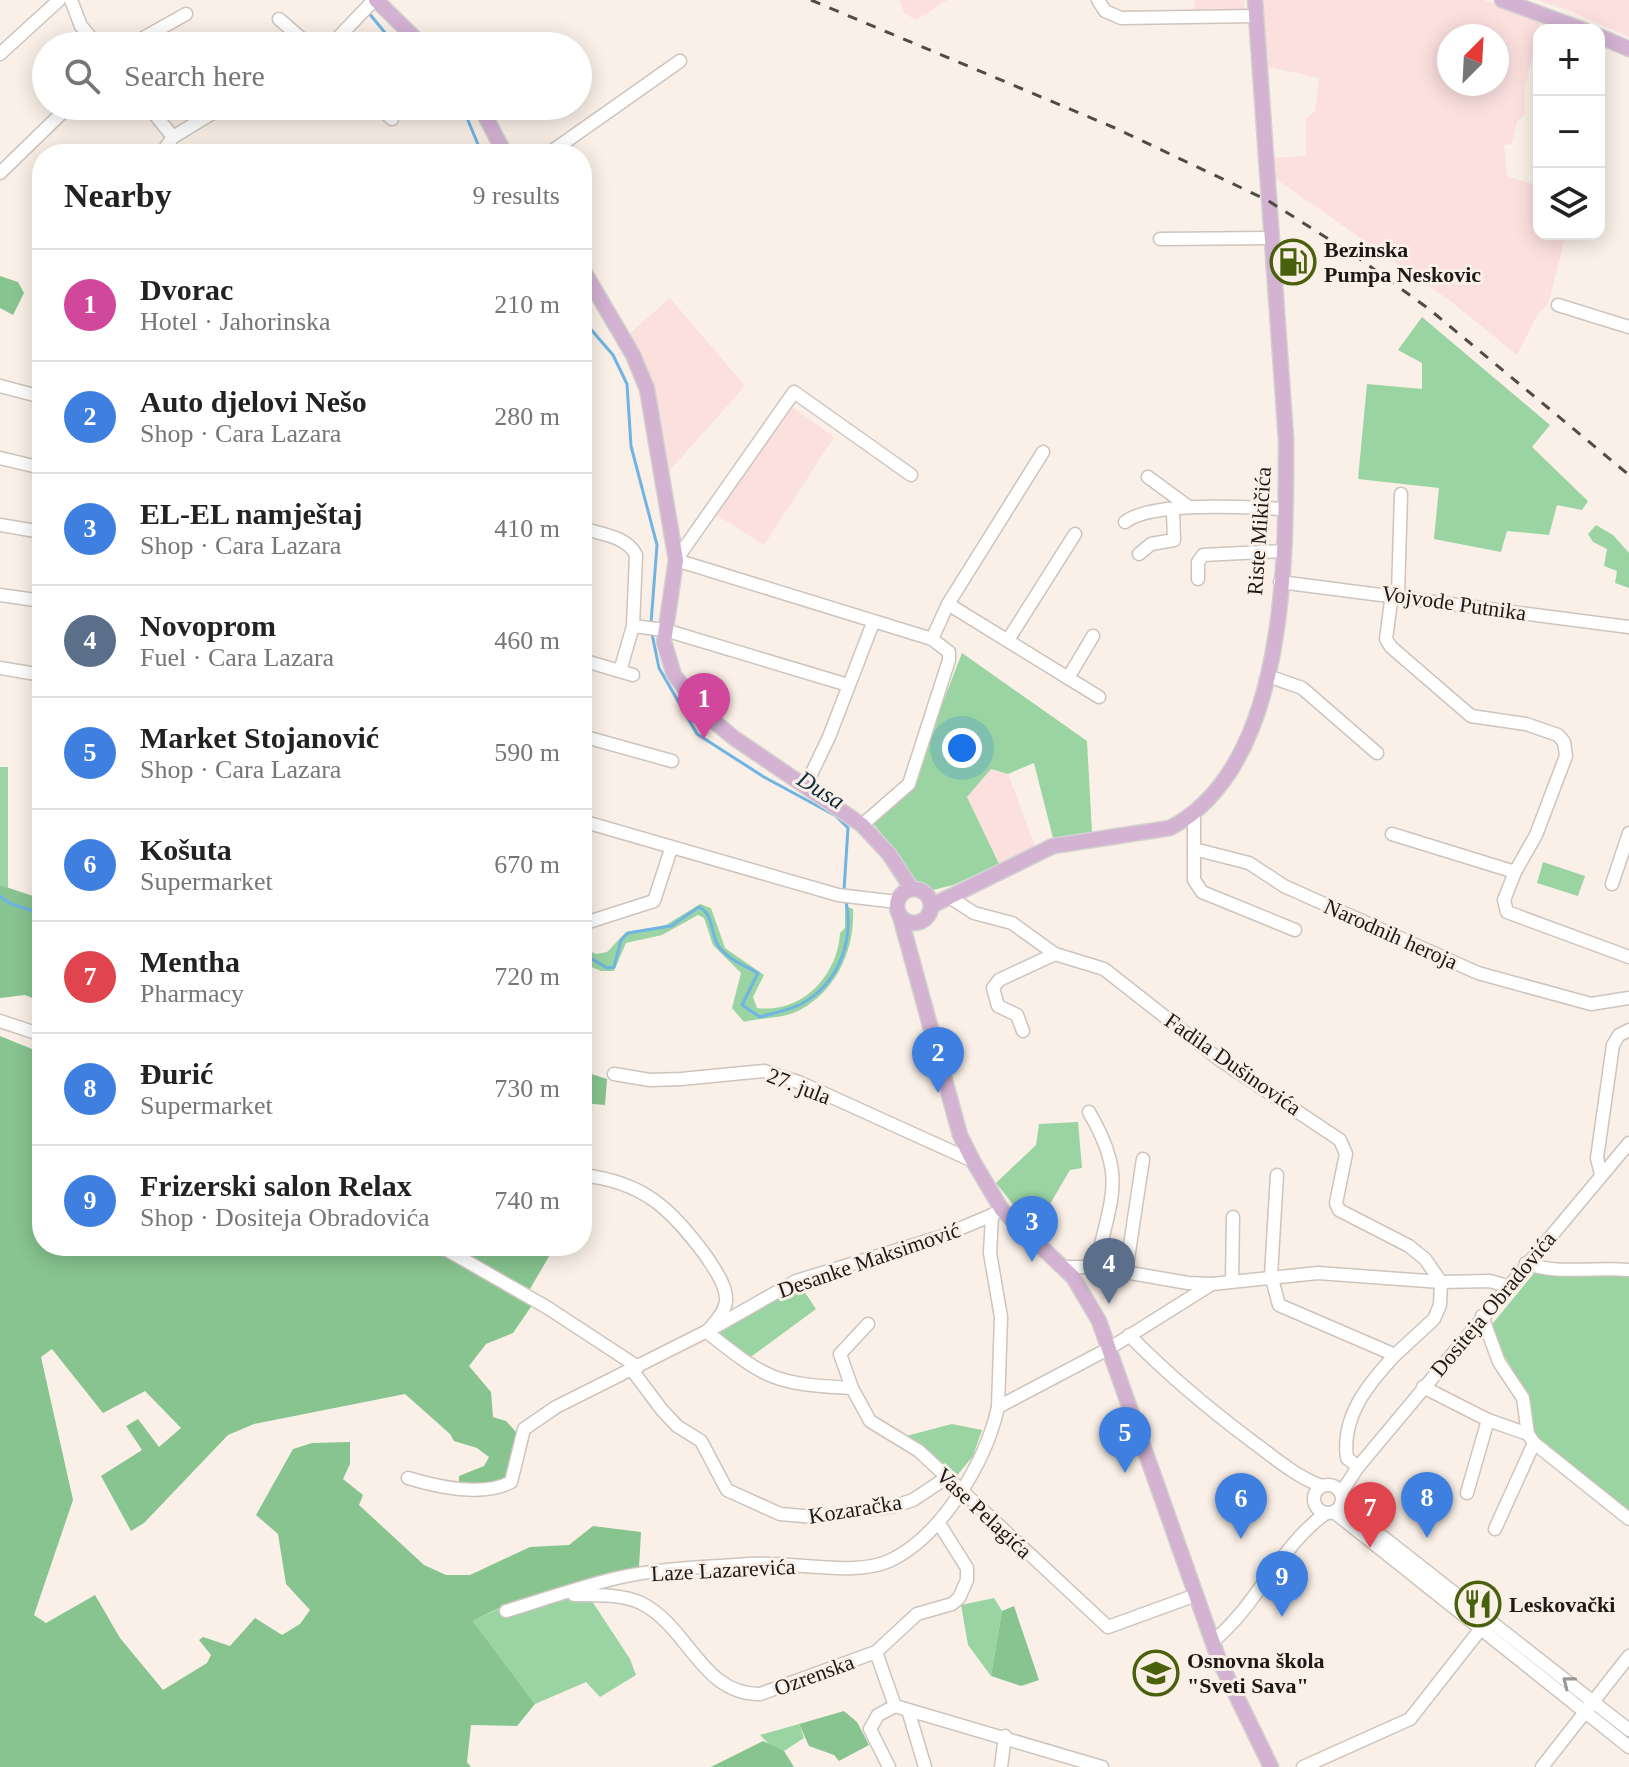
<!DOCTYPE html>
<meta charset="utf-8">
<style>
:root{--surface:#fff;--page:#f2f2f2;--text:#222;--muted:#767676;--line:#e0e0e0;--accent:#0b8043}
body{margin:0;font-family:"Times New Roman",serif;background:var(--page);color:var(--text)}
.controls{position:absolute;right:24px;top:24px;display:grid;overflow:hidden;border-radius:16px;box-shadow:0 4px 20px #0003}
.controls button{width:72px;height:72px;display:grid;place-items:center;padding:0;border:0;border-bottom:2px solid var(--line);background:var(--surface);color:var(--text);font:40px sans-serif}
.compass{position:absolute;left:1437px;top:24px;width:72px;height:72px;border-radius:50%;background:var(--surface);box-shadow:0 4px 20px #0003;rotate:24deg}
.you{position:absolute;left:962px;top:748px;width:28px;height:28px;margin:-20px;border:6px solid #fff;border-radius:50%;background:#1a73e8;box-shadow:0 0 0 12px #1a73e833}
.badge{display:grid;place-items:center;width:52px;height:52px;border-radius:50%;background:var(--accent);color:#fff;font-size:26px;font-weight:700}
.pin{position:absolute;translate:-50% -66px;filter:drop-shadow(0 2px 4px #0008)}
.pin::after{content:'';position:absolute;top:42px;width:28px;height:24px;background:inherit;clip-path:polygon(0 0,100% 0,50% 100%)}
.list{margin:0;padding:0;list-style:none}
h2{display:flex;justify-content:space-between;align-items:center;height:104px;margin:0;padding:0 32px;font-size:34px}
h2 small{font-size:26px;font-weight:400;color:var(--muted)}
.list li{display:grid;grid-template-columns:52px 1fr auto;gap:24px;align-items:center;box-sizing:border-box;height:112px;padding:0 32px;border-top:2px solid var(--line)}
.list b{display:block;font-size:30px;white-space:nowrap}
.list p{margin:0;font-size:26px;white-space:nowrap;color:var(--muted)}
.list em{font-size:26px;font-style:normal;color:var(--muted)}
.icon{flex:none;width:44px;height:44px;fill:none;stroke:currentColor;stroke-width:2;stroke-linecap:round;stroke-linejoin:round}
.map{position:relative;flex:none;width:1629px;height:1767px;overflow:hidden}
.search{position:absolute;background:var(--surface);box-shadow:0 4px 20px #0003;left:32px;top:32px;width:560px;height:88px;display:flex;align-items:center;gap:20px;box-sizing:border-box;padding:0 28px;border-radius:44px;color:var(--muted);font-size:30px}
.panel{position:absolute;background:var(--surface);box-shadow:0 4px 20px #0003;left:32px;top:144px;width:560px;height:1112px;border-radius:32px}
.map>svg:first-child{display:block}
.commercial{fill:#fbe0de;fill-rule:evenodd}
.green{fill:#9ad4a2}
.forest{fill:#87c490}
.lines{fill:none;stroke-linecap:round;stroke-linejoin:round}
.stream{stroke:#6fb4e3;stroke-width:3}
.minor-casing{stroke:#cec4bc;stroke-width:15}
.major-casing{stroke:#d2d1d0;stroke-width:17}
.minor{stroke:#fff;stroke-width:12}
.major{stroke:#d3b2d2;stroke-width:14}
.rail{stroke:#504b47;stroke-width:3;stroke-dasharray:10 10;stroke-linecap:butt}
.oneway{stroke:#999896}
.labels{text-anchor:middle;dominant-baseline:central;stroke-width:6;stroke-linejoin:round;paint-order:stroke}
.poi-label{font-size:22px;font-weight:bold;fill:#1c1916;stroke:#faf0e7;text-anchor:start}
.street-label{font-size:22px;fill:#1c1916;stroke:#faf0e7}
.water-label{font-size:24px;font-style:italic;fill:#0e2d41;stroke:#faf0e7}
</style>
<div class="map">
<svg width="1629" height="1767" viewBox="0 0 1629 1767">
<rect width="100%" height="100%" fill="#faf0e7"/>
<g class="commercial">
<path d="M900 0H947L916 20 904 13Z"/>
<path d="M1194 0H1244L1245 13 1195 14Z"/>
<path d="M1261 0H1483L1541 19 1525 88V114L1517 122 1512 144 1504 145 1507 176 1539 186V234H1566L1548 304 1537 315 1517 355 1449 300 1272 176 1271 158 1306 156V119L1315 111 1319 78 1264 66ZM1449 36H1497V84H1449Z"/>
<path d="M1539 0H1629V37L1570 11Z"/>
<path d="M670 298 745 386 669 471 654 388 629 334Z"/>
<path d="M790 405 834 437 764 545 717 515Z"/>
<path d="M991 769 1008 774 1035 846 999 864 967 797Z"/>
</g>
<g class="green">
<path d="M1422 317 1550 425 1532 447 1588 501 1582 510 1557 505 1549 535 1507 531 1501 552 1434 539 1439 488 1358 479 1367 384 1422 389V363L1398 350Z"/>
<path d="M1596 525 1613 535 1629 553V588L1615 583 1617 571 1604 566 1607 549 1593 542 1588 534Z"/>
<path d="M962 653 1087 741 1092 832 1053 838 1034 763 1008 774 991 769 967 797 999 864 953 885 933 890 912 882 901 857 872 822 908 792Z"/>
<path d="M0 767H8V888L0 885Z"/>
<path d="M1543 862 1585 876 1578 896 1537 883Z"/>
<path d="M700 904 711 908 725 948 764 975 753 997 757 1008C802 1014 838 975 840 933L845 928V906L853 909C855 949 837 990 800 1010 783 1019 762 1017 744 1022L732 1008 741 973 713 945 704 918 698 915 662 935 626 943 614 971H601L582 963V949L597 954 607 952 626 932 666 925Z"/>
<path d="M1078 1122 1082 1168 1070 1170 1034 1231 996 1183 1036 1145 1039 1124Z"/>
<path d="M1535 1272H1629V1512L1533 1433 1529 1397 1494 1338 1493 1323Z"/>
<path d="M800 1285 816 1309 748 1359 720 1336 721 1329Z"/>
<path d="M952 1424 982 1430 973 1456 955 1478 906 1436Z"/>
<path d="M586 1592 630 1659 636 1675 600 1697 586 1682 535 1704 473 1621C510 1601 545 1594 586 1592Z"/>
<path d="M994 1598 1002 1611 991 1676 968 1645 961 1605Z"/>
<path d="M799 1724 804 1738 784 1751 771 1746 760 1735Z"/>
</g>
<g class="forest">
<path d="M0 276 18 282 24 293 13 315 0 308Z"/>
<path d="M0 885 42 899V1002L25 995 0 998Z"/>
<path d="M0 1036 42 1053V1246H428L533 1304 513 1333 486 1344 469 1366 491 1392 493 1417 506 1421 517 1433 507 1478 496 1486 459 1484V1476L484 1466 489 1457 477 1448 454 1441 450 1434 405 1394 254 1424 228 1435 144 1523 131 1531 101 1476 142 1450 126 1426 138 1419 159 1447 181 1428 145 1391 103 1413 52 1349 41 1357 73 1500 34 1615 46 1623 95 1595 120 1638 163 1690 207 1663 211 1655 199 1640 203 1637 230 1646 255 1618 282 1635 300 1624 310 1610 286 1584 278 1534 256 1515 293 1449 312 1443 350 1442V1464L343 1479 363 1495 359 1505 424 1565 446 1575H470L530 1547 569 1545 593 1526 641 1532 639 1568C584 1583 524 1593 473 1621L535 1704 517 1726 471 1725 467 1762 471 1767H0Z"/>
<path d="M582 1071 607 1079 605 1105 582 1103Z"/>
<path d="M450 1246H555L530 1289Z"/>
<path d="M1014 1606 1039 1680 1021 1686 991 1676 1002 1611Z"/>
<path d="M844 1711 857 1722 869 1745 839 1761 834 1755 809 1746 799 1724Z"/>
<path d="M763 1741 784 1751 794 1767H711Z"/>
</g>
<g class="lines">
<g class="stream">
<path d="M368 12 396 46"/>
<path d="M462 106 482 154"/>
<path d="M582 319 613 355 627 384 631 446 657 545 651 623"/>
<path d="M652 634 659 668 697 734 764 777 836 816 848 828 844 890"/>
<path d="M0 896 9 903 42 914"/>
<path d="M582 953 607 968 614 967 621 940 628 933 671 926 699 907C714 914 710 934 719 947 728 959 745 966 758 973L742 1005 760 1017C773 1013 790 1010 801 1004 839 984 854 940 846 901"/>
</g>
<g class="minor-casing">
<g id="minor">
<path d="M71 0 81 26 98 46"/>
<path d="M1098 0 1105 11 1121 18 1256 16"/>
<path d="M279 19 310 46"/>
<path d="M129 46 186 14"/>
<path d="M330 46 374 0"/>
<path d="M0 54 59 0"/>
<path d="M148 106 173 137"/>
<path d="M377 106 392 119"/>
<path d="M161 154 173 137 224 106"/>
<path d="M548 154 680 61"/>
<path d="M0 173 69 106"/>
<path d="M1160 239 1269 238"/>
<path d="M1558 305 1629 327"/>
<path d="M0 386 42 397"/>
<path d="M0 458 42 468"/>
<path d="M1148 477 1189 507"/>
<path d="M1125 522C1154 500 1250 508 1286 509"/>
<path d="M0 525 42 532"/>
<path d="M582 528C600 534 627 536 636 555L633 626 620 671"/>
<path d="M1139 554 1151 544 1174 540 1173 510"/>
<path d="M1198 579V562L1203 555 1283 551"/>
<path d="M1280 582 1629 627"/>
<path d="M1392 594 1386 639 1391 647 1471 716 1526 724 1558 735 1564 742 1566 756 1536 835 1515 872 1392 834"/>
<path d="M1398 594 1401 494"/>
<path d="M0 595 42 601"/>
<path d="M948 604 1099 697"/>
<path d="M633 626 665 630 848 685"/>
<path d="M932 639 948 604 1043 452"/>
<path d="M1008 640 1075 534"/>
<path d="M582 660 633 675"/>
<path d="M0 668 42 675"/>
<path d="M1268 676 1302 688 1377 753"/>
<path d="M1068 678 1093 636"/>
<path d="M582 736 672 761"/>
<path d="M806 785 829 737 873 623"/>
<path d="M1194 813V849L1249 863 1284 886 1478 973 1591 1004 1629 998"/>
<path d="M582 821 838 895 897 902"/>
<path d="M862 825 909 784 949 660V652L932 639 676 560 794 392 911 475"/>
<path d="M1194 849V880L1202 892 1295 930"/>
<path d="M1515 872 1504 900 1507 912 1629 957"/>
<path d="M1612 884 1629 833"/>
<path d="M951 898 974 913 1012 923 1055 954 1104 969 1220 1060 1340 1140 1346 1154 1336 1203 1339 1210 1409 1246 1425 1259 1441 1282 1440 1305 1434 1319 1395 1355 1279 1305 1271 1275 1277 1175"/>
<path d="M582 924 654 901 671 849"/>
<path d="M0 1021 42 1035"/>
<path d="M1023 1031 1017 1015 998 1006 993 988 999 980 1055 954"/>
<path d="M614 1074 650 1080 681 1079 764 1071 801 1083 973 1161"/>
<path d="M1089 1112C1128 1179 1110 1197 1096 1267"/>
<path d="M582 1175C644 1182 670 1208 706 1256 714 1268 727 1286 726 1301 725 1313 714 1323 707 1332 767 1380 775 1384 852 1388"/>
<path d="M1601 1175 1597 1158 1613 1045 1619 1035 1629 1030"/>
<path d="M995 1213 992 1215 990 1253 1001 1317 998 1407"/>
<path d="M440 1246 548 1308 638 1367"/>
<path d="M1526 1263C1553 1275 1598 1267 1629 1270"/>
<path d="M1062 1267H1096L1188 1283 1212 1284 1318 1273 1441 1282 1490 1281 1507 1286"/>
<path d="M1126 1272 1143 1159"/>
<path d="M1232 1281 1233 1217"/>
<path d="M1482 1316 1499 1362 1523 1398 1528 1434 1534 1443 1629 1519"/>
<path d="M868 1324 840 1354 852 1388 870 1421 919 1451 1108 1627 1196 1595"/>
<path d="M1129 1335C1168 1375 1209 1409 1253 1442 1275 1458 1296 1477 1322 1486"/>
<path d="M632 1370 662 1410 677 1426 701 1441 727 1490 780 1514 815 1517 895 1506 913 1500 946 1478"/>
<path d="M1423 1387 1488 1420"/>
<path d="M1358 1467 1347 1458C1341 1416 1369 1383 1395 1355"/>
<path d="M408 1478C438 1487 483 1497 511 1482L524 1429 556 1407 717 1326 796 1281 940 1237 992 1215"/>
<circle cx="1328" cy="1499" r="14"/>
<path d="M1341 1493 1358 1467 1629 1143"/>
<path d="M1467 1493 1488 1420 1528 1434"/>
<path d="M1341 1504 1629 1730"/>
<path d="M1334 1512 1629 1747"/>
<path d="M1495 1529 1534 1443"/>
<path d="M574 1595C596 1595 622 1594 641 1603 689 1627 702 1695 760 1694L876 1652 917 1614 952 1604 959 1598 967 1580V1568L940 1525"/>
<path d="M506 1611C542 1600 579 1587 617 1578 659 1568 707 1567 750 1564 790 1561 854 1577 889 1561 941 1537 986 1462 998 1407L1110 1348 1212 1284"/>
<path d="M1212 1642C1257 1606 1279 1547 1326 1513"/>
<path d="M876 1652 895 1706 1102 1767"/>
<path d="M908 1710 925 1767"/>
<path d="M889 1767 870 1729 878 1715 895 1706"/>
<path d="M1001 1767 1005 1736"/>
<path d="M1303 1767 1410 1719 1483 1626"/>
<path d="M1542 1767 1629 1656"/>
</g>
</g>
<g class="major-casing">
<g id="major">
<path d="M376 0 423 46"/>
<path d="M1502 0 1584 30"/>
<path d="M1599 36 1629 49"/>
<path d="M480 106 505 154"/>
<path d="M582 268 633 355 647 389 676 560 664 642 674 675 705 714 734 738 862 825 889 854 912 889"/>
<circle cx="914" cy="906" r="17"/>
<path d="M931 906 1053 846 1170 828C1289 766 1286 555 1286 439L1255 0"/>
<path d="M900 916 960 1135 973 1161 1002 1210 1073 1277 1099 1321 1219 1660 1271 1767"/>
</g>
</g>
<use href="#minor" class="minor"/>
<use href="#major" class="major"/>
<path class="rail" d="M811 0 1115 128 1267 200 1357 257 1429 309 1629 475"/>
</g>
<defs><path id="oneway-chevron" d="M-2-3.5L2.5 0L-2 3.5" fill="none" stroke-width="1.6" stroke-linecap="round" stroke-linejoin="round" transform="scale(2)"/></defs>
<use class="oneway" href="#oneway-chevron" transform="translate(1568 1682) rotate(-142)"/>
<defs>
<g id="fuel-ring" transform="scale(2.3)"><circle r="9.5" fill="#faf0e7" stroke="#49610d" stroke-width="1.5"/><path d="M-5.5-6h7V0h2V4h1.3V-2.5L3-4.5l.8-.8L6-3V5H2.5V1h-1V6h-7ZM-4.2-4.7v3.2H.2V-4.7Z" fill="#49610d"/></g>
<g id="restaurant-ring" transform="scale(2.3)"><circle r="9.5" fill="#faf0e7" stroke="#49610d" stroke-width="1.5"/><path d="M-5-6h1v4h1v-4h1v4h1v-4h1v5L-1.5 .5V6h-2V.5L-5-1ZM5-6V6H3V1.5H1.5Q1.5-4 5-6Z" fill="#49610d"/></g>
<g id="school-ring" transform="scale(2.3)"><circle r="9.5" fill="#faf0e7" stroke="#49610d" stroke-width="1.5"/><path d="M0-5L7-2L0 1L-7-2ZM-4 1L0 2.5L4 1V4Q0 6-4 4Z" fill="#49610d"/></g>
</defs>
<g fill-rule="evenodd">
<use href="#fuel-ring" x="1293" y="262"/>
<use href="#restaurant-ring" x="1478" y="1604"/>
<use href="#school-ring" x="1156" y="1673"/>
</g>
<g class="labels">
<g class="poi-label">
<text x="1324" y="249">Bezinska<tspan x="1324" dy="25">Pumpa Neskovic</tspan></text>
<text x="1509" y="1604">Leskovački</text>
<text x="1187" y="1660">Osnovna škola<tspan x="1187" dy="25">"Sveti Sava"</tspan></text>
</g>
<g class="street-label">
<text transform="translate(1259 531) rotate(-86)">Riste Mikičića</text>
<text transform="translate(1454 603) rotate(8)">Vojvode Putnika</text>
<text transform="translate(1391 934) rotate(24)">Narodnih heroja</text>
<text transform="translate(1233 1064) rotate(35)">Fadila Dušinovića</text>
<text transform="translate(799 1086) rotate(21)">27. jula</text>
<text transform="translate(869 1260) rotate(-19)">Desanke Maksimović</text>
<text transform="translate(1493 1304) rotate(-50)">Dositeja Obradovića</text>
<text transform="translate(855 1509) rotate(-9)">Kozaračka</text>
<text transform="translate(984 1513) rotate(43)">Vase Pelagića</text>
<text transform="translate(723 1570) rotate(-3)">Laze Lazarevića</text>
<text transform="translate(814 1675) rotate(-20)">Ozrenska</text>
</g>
<g class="water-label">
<text transform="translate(821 790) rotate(32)">Dusa</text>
</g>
</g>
</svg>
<div class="controls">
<button>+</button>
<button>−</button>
<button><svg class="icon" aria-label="layers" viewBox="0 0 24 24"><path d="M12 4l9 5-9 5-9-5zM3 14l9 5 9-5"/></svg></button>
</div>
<svg class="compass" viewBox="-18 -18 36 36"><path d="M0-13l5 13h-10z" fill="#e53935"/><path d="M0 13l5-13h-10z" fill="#767676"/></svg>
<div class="you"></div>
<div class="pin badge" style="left:704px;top:739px;background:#d1479c">1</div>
<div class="pin badge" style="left:938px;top:1093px;background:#3f7fe0">2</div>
<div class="pin badge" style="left:1032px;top:1262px;background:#3f7fe0">3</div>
<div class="pin badge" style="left:1109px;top:1304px;background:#5c6f8a">4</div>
<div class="pin badge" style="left:1125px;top:1473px;background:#3f7fe0">5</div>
<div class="pin badge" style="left:1241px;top:1539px;background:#3f7fe0">6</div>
<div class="pin badge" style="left:1370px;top:1548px;background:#e0444e">7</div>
<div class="pin badge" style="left:1427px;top:1538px;background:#3f7fe0">8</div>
<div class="pin badge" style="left:1282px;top:1617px;background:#3f7fe0">9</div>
<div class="search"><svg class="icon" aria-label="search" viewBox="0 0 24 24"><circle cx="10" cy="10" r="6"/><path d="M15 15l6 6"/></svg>Search here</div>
<section class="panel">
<h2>Nearby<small>9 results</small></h2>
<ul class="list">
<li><span class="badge" style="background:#d1479c">1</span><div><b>Dvorac</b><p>Hotel · Jahorinska</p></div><em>210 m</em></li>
<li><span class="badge" style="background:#3f7fe0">2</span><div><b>Auto djelovi Nešo</b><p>Shop · Cara Lazara</p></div><em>280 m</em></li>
<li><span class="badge" style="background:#3f7fe0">3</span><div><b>EL-EL namještaj</b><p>Shop · Cara Lazara</p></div><em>410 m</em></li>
<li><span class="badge" style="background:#5c6f8a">4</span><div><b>Novoprom</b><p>Fuel · Cara Lazara</p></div><em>460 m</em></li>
<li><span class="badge" style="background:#3f7fe0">5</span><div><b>Market Stojanović</b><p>Shop · Cara Lazara</p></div><em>590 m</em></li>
<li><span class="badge" style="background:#3f7fe0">6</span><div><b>Košuta</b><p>Supermarket</p></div><em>670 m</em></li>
<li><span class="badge" style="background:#e0444e">7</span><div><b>Mentha</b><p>Pharmacy</p></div><em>720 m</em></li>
<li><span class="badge" style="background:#3f7fe0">8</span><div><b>Đurić</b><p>Supermarket</p></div><em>730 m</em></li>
<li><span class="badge" style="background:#3f7fe0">9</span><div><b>Frizerski salon Relax</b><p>Shop · Dositeja Obradovića</p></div><em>740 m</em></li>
</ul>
</section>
</div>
